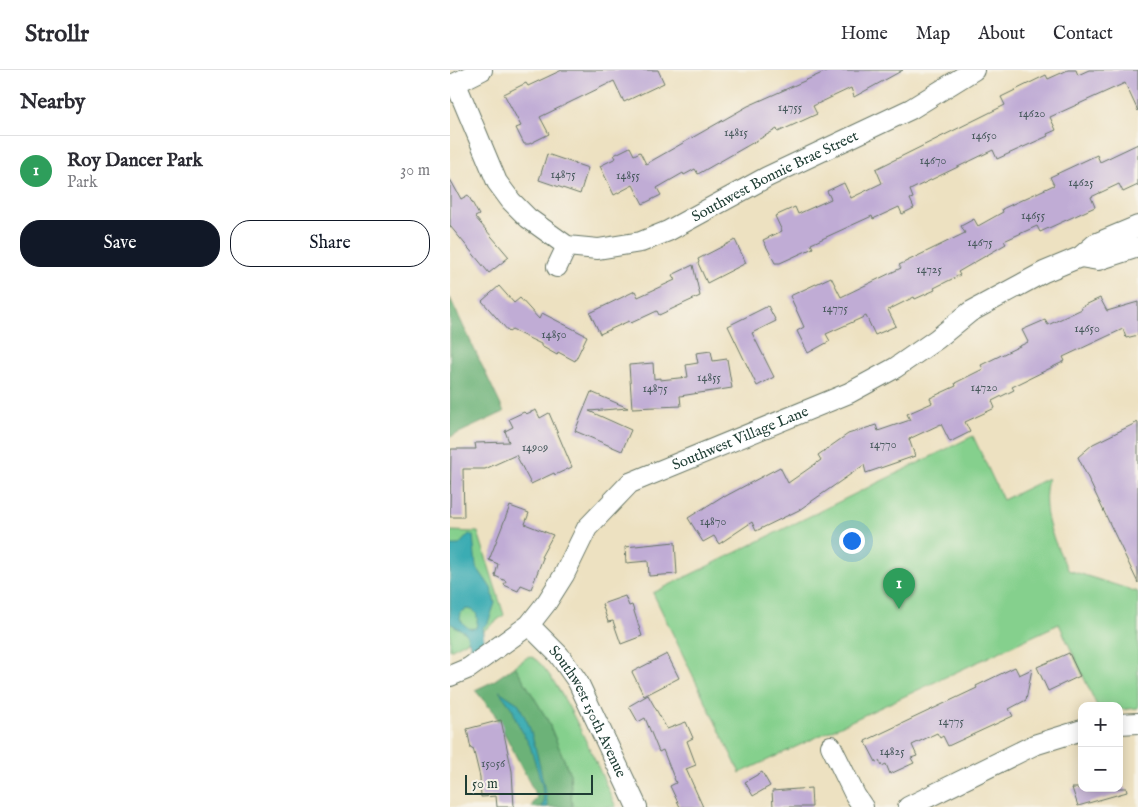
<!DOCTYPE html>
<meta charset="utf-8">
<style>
:root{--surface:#fff;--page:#f7f7f7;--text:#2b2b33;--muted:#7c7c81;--line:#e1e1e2;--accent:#111827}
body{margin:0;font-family:"IM FELL English",serif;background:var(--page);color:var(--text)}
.controls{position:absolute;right:15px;bottom:15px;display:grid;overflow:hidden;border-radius:10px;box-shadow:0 2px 12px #0003}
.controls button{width:45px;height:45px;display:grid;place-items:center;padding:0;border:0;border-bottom:1px solid var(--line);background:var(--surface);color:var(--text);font:25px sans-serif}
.scale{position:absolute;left:15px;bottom:12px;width:128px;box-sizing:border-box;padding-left:5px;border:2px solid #1f3d34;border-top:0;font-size:14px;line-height:18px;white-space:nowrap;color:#1f3d34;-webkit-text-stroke:4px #f7f3e8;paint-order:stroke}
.you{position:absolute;left:401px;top:470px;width:18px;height:18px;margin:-12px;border:4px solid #fff;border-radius:50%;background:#1a73e8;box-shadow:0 0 0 8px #1a73e833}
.badge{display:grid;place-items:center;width:32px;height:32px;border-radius:50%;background:var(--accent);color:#fff;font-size:16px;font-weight:700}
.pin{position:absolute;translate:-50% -41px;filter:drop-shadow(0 1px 2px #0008)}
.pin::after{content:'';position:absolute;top:26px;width:18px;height:15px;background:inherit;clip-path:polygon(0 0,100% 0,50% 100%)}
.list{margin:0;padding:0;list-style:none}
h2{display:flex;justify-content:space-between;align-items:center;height:65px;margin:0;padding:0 20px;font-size:21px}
h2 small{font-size:16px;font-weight:400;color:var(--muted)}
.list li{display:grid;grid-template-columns:32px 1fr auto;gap:15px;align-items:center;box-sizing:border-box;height:70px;padding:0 20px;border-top:1px solid var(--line)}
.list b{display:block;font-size:19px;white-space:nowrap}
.list p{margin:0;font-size:16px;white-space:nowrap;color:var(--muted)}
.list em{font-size:16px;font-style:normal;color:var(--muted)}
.actions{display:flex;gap:10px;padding:15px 20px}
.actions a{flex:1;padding:11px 0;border:1px solid var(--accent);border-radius:20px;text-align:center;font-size:18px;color:var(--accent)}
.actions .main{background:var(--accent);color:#fff}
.map{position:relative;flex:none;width:688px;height:737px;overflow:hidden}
header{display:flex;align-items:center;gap:30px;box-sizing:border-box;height:70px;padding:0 25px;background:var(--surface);border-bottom:1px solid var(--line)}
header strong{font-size:24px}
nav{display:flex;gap:28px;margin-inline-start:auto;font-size:18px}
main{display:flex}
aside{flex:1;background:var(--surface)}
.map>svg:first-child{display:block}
.green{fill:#85d08d;stroke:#528660}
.forest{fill:#6cb278;stroke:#467856}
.water{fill:#3bacb3;stroke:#2d7474;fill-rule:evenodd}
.building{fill:#c0acd5}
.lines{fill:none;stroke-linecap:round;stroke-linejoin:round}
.minor-casing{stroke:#677665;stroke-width:22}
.minor{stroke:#fff;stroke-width:20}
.labels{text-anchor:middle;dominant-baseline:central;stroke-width:5;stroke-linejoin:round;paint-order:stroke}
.number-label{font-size:12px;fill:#47595c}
.street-label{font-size:15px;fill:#1f3d34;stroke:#f7f3e8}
</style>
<header>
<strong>Strollr</strong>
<nav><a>Home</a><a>Map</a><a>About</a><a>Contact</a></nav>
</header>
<main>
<aside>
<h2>Nearby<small></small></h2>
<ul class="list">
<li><span class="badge" style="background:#2e9e5b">1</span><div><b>Roy Dancer Park</b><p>Park</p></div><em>30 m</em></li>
</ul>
<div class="actions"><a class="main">Save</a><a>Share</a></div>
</aside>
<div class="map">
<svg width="688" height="737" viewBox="0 0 688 737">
<rect width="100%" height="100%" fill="#f7f3e8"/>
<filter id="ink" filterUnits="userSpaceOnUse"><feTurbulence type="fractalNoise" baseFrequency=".02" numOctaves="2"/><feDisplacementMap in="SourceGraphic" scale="10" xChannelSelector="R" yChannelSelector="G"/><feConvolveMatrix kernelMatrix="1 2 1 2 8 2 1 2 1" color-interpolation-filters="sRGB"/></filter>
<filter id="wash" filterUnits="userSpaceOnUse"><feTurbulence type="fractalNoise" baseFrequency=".0096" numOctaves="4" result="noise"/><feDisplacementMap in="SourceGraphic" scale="20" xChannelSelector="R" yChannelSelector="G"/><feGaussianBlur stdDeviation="1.12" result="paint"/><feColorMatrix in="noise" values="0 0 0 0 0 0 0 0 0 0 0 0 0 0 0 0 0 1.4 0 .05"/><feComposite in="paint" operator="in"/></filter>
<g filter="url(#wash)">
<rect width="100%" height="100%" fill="#ede1c1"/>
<g class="green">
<path d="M523 366 553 430 598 408C590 444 603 469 618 500L688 522V638L669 640V636H647L609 554 290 703 203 523Z"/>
<path d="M0 461 28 462 54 545 27 566 0 580Z"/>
<path d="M79 586C104 591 154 711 166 737H122L120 704 97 649 65 596Z"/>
</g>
<g class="forest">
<path d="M0 228 54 342 0 367Z"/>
<path d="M65 596 97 649 120 704 122 737H81L87 727 44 643 25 620 42 612Z"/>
</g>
<g class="water">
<path d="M19 464 23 466 26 496 41 518 45 533 38 553 32 558 35 574 25 581 21 578 16 563 0 553V475H9ZM17 539C29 540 28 548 26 558 18 560 14 555 10 549L11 542Z"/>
<path d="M49 621 69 634C72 643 78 651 80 659 88 685 93 711 98 737H92L94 732 92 715 80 676 66 650 63 640Z"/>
</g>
<g id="blocks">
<g class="building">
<path d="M112 0H208L214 13 174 32 164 11 90 47 99 64 79 74H74L66 58 71 56 54 24 76 13 78 16Z"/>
<path d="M379 0H453L404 27 401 18 363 36 367 44 328 62 327 59 248 104 245 99 234 105 233 103 207 118 211 125 193 134 183 115 164 125 150 96 166 88 164 85 180 77 184 85 190 82 196 94 298 36Z"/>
<path d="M618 0H626L628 5 639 0H688V41L675 13 600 47 606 60 597 64 598 66 547 89 543 80 460 120 463 128 460 129 464 138 452 144 449 137 423 149 422 146 361 174 363 178 330 193H325L313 170 332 161 325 146 345 137 348 144 381 129 377 121 394 113 401 128 432 113 426 99 555 35 551 27 596 5 598 9Z"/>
<path d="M688 74V115L673 122 669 114 641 127 645 137 590 162 587 156 554 171 556 174 508 202 510 205 484 218 485 220 465 229 464 227 438 240 446 256 425 265 416 246 376 264 380 271 358 283 347 261 354 257 340 226 381 207 391 227 451 198 449 195 515 163 511 156 524 149 528 156 553 142 552 139 604 115 600 107 647 85 650 92Z"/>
<path d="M97 84 138 98 130 124 89 110Z"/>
<path d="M0 109 11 129 18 125 29 145 25 147 59 187 39 203 0 156Z"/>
<path d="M285 170 296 193 257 213 248 193 249 192 248 189Z"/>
<path d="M243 195 250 226 209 245 207 241 181 253 179 251 150 264 140 243 185 221 188 227 225 210 222 205Z"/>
<path d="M49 216 64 233 70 228 89 249 92 243 137 266 125 291 108 282 107 285 91 276V274L62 260 59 262 32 231Z"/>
<path d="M650 228 657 241 688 232V265L676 268 673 259 613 287 615 291 562 317 564 320 542 331 545 338 515 352 520 362 500 372 491 354 459 369 465 386 416 403 414 395 349 440 306 461 302 452 269 474 264 466 253 472 238 448 273 426 274 427 330 397 338 413 371 390 368 385 398 364 426 355 428 361 460 350 457 344 482 333 480 328 506 316 505 313 533 299 531 295 578 272 572 260 595 250 598 255 632 239 631 237Z"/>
<path d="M318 236 326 251 302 263 324 307 307 316 278 256Z"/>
<path d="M261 281 263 291 277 289 282 318 230 326 231 336 182 338 179 295 203 293 204 309 210 308V310L238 307 236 295 248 293 246 283Z"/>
<path d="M141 322 178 338 139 341 181 360 172 381 125 361Z"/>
<path d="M86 340 90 348 99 343 122 397 105 405 104 403 81 414 66 385 35 399H13L14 447H0L1 379H26L25 373 59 372 55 361 63 357 59 349 74 342 76 344Z"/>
<path d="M688 352V513L628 387 643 374Z"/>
<path d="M60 436 79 443 75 454 103 465 91 487 93 488 81 519 71 515 68 521 54 515 56 511 45 506 48 494 39 490Z"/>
<path d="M225 472 227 504 199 506 198 491 176 493 175 477Z"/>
<path d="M175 526 179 536 182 535 192 566 171 574 163 551 158 552 152 534Z"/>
<path d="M619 583 630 606 598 621 587 597Z"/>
<path d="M217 584 229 608 194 626 182 602Z"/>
<path d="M565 597 569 605 582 599 576 630 559 639 563 646 498 676 493 666 490 668 487 663 462 675 467 686 461 688 464 693 440 704 436 694 432 696 429 691 426 692 415 671 527 618 526 616Z"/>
<path d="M198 625 217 659 236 652 243 668 237 671 246 695 236 699 253 737H230L220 716 226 713 213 680 209 682 195 648 188 652 179 636Z"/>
<path d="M51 650 62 701 64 737H47L46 726 31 727 30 707 23 678 21 679 17 659Z"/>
<path d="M312 702 320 716 303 726 295 712Z"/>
<path d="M361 718 362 737H323L322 721Z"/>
<path d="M622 718H676L677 722 628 736Z"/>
</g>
</g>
</g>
<g filter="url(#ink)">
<use href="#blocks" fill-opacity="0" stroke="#677665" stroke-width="1"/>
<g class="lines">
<g class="minor-casing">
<g id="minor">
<path id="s1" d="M6 14 47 112 61 131 78 148 117 176 148 179 191 172 218 161 317 107 461 39 524 0"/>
<path d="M0 16 32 0"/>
<path d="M630 187 648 190 688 177"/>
<path d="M107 197 117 176"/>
<path id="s2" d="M79 555 109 585 128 612 187 737"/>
<path id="s3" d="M0 606 19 598 79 555 97 532 114 505 137 458 180 413 399 323 445 298 487 269 520 242 594 202 630 187 645 174 688 156"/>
<path d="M669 654 688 653"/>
<path d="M381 676 405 725 413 737"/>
<path d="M458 737 584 675 632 660"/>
</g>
</g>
<use href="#minor" class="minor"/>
</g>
</g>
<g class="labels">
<g class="number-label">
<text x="340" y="37">14755</text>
<text x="582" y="43">14620</text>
<text x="286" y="62">14815</text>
<text x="534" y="65">14650</text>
<text x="483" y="90">14670</text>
<text x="113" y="104">14875</text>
<text x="178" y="105">14855</text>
<text x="631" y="112">14625</text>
<text x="583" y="145">14655</text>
<text x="530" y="172">14675</text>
<text x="479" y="199">14725</text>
<text x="385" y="238">14775</text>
<text x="637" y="258">14650</text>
<text x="104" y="264">14850</text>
<text x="259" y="307">14855</text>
<text x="534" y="317">14720</text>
<text x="205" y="318">14875</text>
<text x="433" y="374">14770</text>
<text x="85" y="377">14909</text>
<text x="263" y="451">14870</text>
<text x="501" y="651">14775</text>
<text x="442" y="681">14825</text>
<text x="43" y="693">15056</text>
</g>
<g class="street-label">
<text stroke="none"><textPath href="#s1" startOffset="426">Southwest Bonnie Brae Street</textPath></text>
<text stroke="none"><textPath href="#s3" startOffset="389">Southwest Village Lane</textPath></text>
<text stroke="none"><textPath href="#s2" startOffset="106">Southwest 150th Avenue</textPath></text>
</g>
</g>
</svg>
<div class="controls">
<button>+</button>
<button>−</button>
</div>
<div class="scale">50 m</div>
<div class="you"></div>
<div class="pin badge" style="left:449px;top:539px;background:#2e9e5b">1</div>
</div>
</main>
